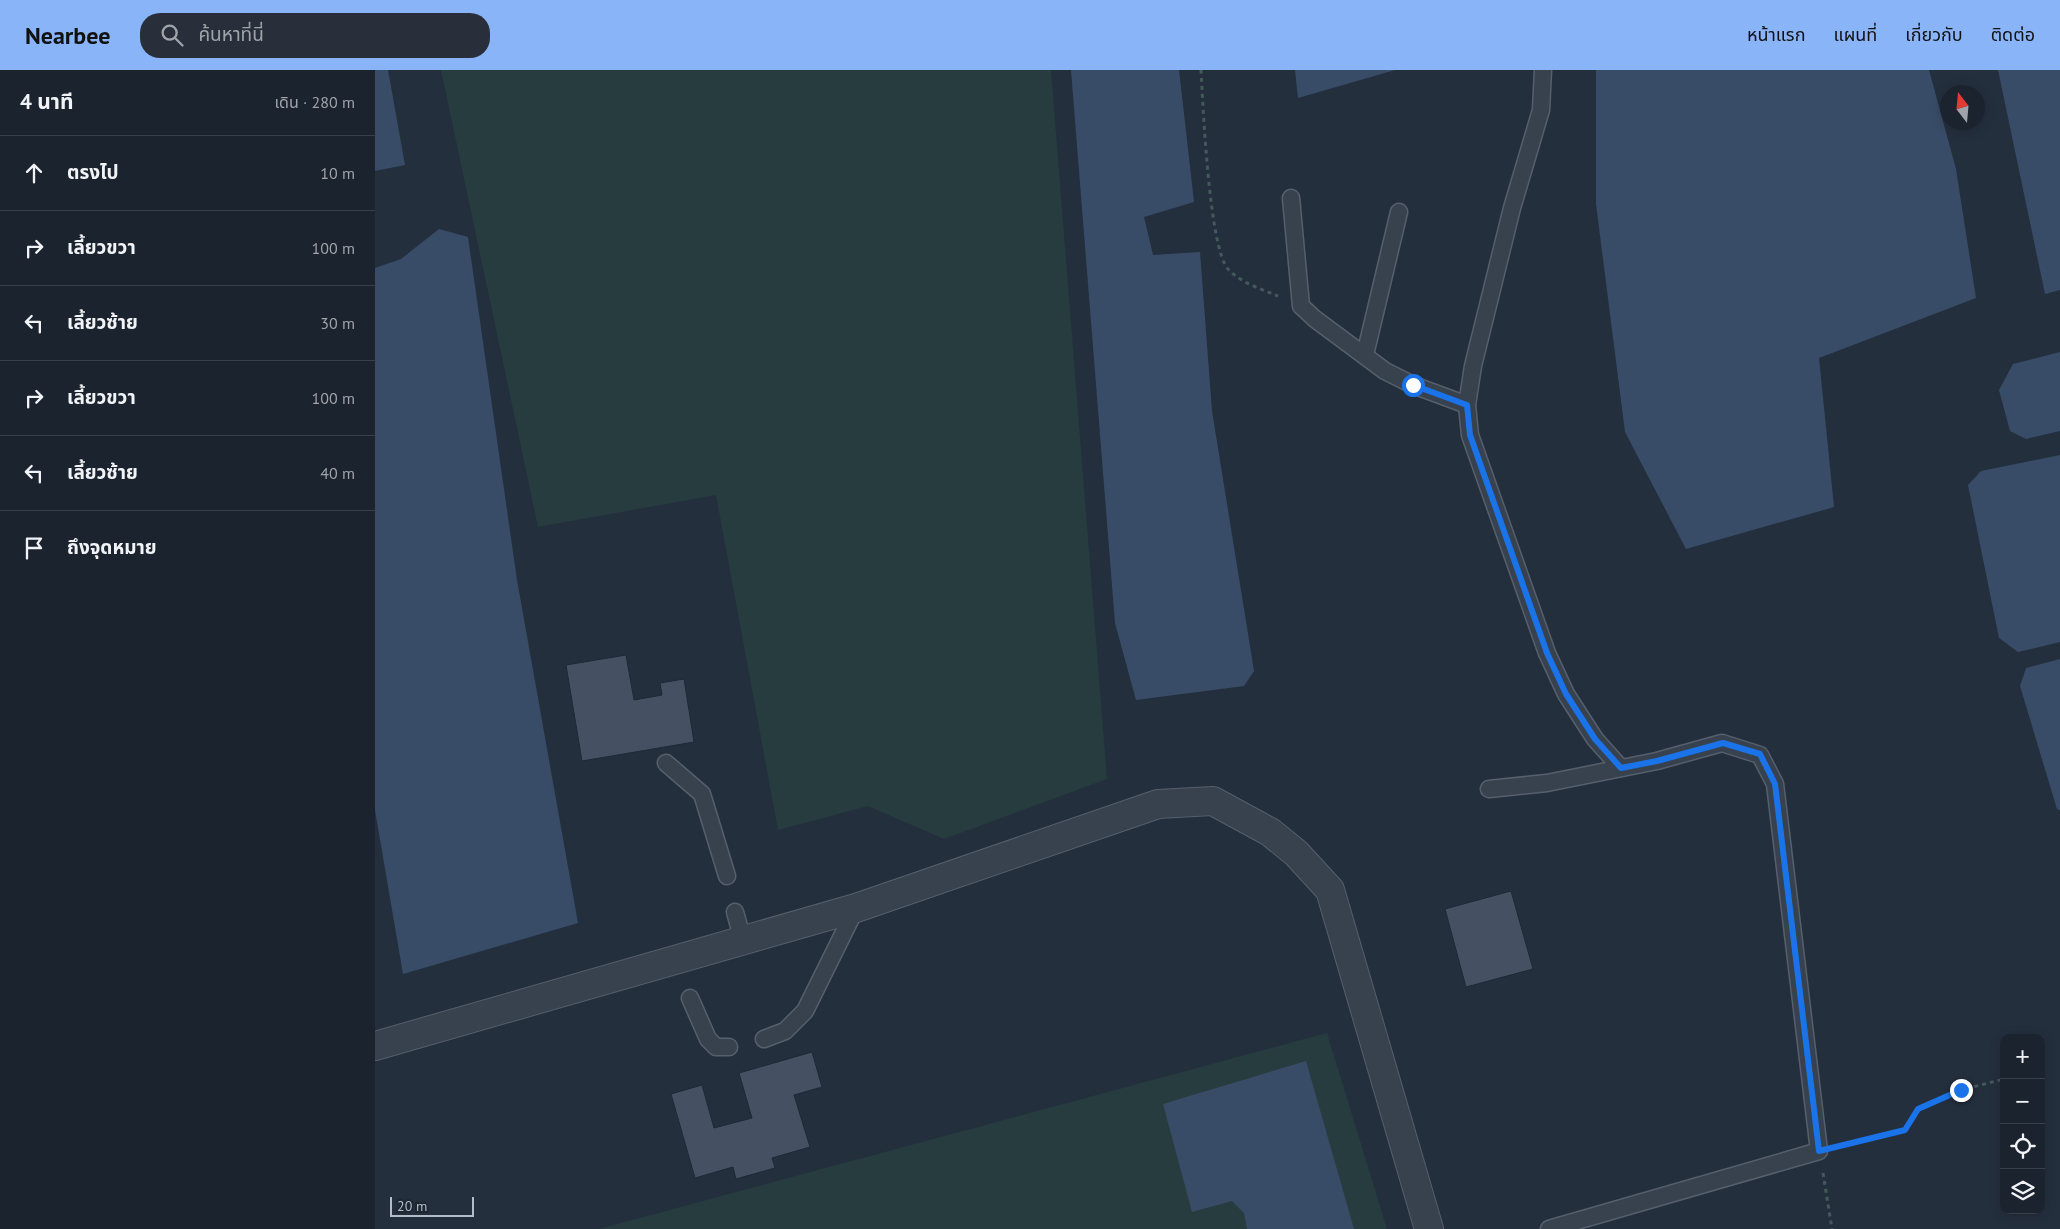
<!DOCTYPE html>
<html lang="th">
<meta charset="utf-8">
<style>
:root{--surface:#1b232e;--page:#282f3a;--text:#f1f3f6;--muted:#a0a4aa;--line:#39404a;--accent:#8ab4f8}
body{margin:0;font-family:"PT Sans","Noto Sans Thai",sans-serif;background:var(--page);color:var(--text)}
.controls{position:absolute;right:15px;bottom:15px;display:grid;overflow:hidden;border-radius:10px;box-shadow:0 2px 12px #0003}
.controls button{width:45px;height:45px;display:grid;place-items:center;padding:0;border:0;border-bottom:1px solid var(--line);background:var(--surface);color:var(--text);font:25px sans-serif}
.compass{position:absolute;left:1565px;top:15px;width:45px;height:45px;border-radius:50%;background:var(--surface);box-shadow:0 2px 12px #0003;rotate:344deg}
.scale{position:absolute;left:15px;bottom:12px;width:84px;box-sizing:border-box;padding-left:5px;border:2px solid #b4bcc9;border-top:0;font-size:14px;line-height:18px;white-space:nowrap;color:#b4bcc9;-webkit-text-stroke:4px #1d2633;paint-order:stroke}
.stop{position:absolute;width:15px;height:15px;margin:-11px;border:4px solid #1a73e8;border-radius:50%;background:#fff}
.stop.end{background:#1a73e8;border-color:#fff;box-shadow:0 1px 5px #0008}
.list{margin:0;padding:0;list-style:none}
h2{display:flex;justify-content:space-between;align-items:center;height:65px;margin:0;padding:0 20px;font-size:21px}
h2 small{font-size:16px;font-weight:400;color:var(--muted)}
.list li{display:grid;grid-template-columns:32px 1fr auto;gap:15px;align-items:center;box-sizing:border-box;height:75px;padding:0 20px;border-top:1px solid var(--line)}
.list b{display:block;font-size:19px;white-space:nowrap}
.list em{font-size:16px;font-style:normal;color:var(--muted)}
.icon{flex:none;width:28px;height:28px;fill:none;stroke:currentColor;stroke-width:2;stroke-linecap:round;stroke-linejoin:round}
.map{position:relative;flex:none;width:1685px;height:1159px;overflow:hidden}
header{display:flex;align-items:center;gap:30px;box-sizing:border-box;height:70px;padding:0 25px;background:var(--accent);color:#111}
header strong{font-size:24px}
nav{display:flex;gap:28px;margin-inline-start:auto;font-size:18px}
.search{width:350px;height:45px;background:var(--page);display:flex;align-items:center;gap:12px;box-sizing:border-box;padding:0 18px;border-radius:20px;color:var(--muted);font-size:19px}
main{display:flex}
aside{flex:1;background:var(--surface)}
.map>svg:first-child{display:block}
.green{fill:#263c3f}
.water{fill:#394c67}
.building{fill:#455162;stroke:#1f2835}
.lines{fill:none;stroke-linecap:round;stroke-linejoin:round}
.service-casing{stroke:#565f6c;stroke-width:19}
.minor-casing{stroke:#565f6c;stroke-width:30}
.path{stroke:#44595c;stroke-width:3;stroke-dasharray:4 4;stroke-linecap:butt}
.service{stroke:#38414e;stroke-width:16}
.minor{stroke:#38414e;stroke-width:28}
.route{stroke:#1a73e8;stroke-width:6}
</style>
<header>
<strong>Nearbee</strong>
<div class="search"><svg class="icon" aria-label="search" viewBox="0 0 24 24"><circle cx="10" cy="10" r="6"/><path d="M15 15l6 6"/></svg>ค้นหาที่นี่</div>
<nav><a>หน้าแรก</a><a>แผนที่</a><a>เกี่ยวกับ</a><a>ติดต่อ</a></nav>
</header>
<main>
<aside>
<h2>4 นาที<small>เดิน · 280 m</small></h2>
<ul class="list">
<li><svg class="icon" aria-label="ahead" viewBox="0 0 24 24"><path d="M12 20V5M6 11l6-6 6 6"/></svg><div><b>ตรงไป</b></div><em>10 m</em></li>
<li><svg class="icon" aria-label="right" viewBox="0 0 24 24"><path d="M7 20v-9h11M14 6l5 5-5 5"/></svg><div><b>เลี้ยวขวา</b></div><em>100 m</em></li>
<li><svg class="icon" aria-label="left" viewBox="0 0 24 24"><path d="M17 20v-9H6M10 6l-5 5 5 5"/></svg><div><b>เลี้ยวซ้าย</b></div><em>30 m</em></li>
<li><svg class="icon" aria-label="right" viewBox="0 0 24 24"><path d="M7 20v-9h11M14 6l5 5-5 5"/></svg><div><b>เลี้ยวขวา</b></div><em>100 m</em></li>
<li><svg class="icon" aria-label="left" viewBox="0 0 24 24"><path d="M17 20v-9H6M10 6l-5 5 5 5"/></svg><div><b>เลี้ยวซ้าย</b></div><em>40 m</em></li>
<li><svg class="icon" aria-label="arrive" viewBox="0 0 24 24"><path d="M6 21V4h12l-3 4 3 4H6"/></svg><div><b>ถึงจุดหมาย</b></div></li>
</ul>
</aside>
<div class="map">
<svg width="1685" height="1159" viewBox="0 0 1685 1159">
<rect width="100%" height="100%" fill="#242f3e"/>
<g class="green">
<path d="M66 0H676L732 709 569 769 493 736 403 760 341 425 163 457Z"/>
<path d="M952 963 1012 1159H224Z"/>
</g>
<g class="water">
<path d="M0 0H13L30 95 0 101Z"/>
<path d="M696 0H804L819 132 769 147 778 185 825 182 837 341 879 601 869 616 761 630 740 553Z"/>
<path d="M920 0H1020L923 28Z"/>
<path d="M1221 0H1554L1581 99 1601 228 1444 288 1459 437 1311 479 1250 362 1221 134Z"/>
<path d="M1623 0H1685V220L1670 224Z"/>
<path d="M64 159 93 167 142 510 203 853 28 904 0 740V198L26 189Z"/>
<path d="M1685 282V361L1651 369 1635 361 1624 320 1638 294Z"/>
<path d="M1685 385V572L1643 582 1624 568 1593 415 1606 401Z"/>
<path d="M1685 589V740L1682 739 1645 616 1651 598Z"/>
<path d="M931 991 979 1159H872L869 1143 857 1131 817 1142 788 1034Z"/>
</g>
<g class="building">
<path d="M251 585 259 630 287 625 285 613 309 609 319 672 207 691 191 595Z"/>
<path d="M1136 821 1158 899 1091 917 1070 839Z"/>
<path d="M437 982 447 1017 419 1025 435 1077 397 1088 400 1098 361 1109 358 1097 320 1108 296 1024 327 1015 339 1058 377 1048 364 1003Z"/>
</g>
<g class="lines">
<g class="service-casing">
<g id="service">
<path d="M1168 0 1166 40 1137 138 1098 296 1092 335 1095 365 1172 583 1191 624 1220 669 1246 698"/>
<path d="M916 128 926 236 940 249 1010 301 1038 315 1092 335"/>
<path d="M990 285 1024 142"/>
<path d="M291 693 327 724 352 806"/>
<path d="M1114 719 1172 713 1282 691 1347 673 1385 685 1400 714 1444 1081 1174 1159"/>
<path d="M360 842 368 871"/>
<path d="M315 928 333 969 341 977H354"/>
<path d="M389 969 410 961 430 941 481 838"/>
</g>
</g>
<g class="minor-casing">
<path id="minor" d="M0 976 481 838 783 734 838 731 895 762 921 783 955 820 1054 1159"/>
</g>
<g class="path">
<path d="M826 0C828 35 834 178 853 199 866 213 886 219 903 226"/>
<path d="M1465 1076 1529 1060 1543 1039 1586 1020 1629 1009"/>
<path d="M1448 1103 1457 1159"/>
</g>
<use href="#service" class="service"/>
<use href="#minor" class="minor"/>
</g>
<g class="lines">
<path class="route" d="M1038 315 1092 335 1095 365 1172 583 1191 624 1220 669 1246 698 1282 691 1348 673 1385 684 1400 714 1444 1081 1530 1060 1543 1039 1586 1020"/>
</g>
</svg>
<div class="controls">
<button>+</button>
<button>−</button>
<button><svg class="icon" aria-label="locate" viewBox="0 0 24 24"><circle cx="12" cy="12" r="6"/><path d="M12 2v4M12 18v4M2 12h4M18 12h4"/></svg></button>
<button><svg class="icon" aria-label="layers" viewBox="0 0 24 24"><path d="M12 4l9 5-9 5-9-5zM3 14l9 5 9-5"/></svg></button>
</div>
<svg class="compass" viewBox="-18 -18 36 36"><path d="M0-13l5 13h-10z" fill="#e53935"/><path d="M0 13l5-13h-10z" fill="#a0a4aa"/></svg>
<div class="scale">20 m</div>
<div class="stop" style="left:1038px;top:315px"></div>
<div class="stop end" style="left:1586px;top:1020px"></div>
</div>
</main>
